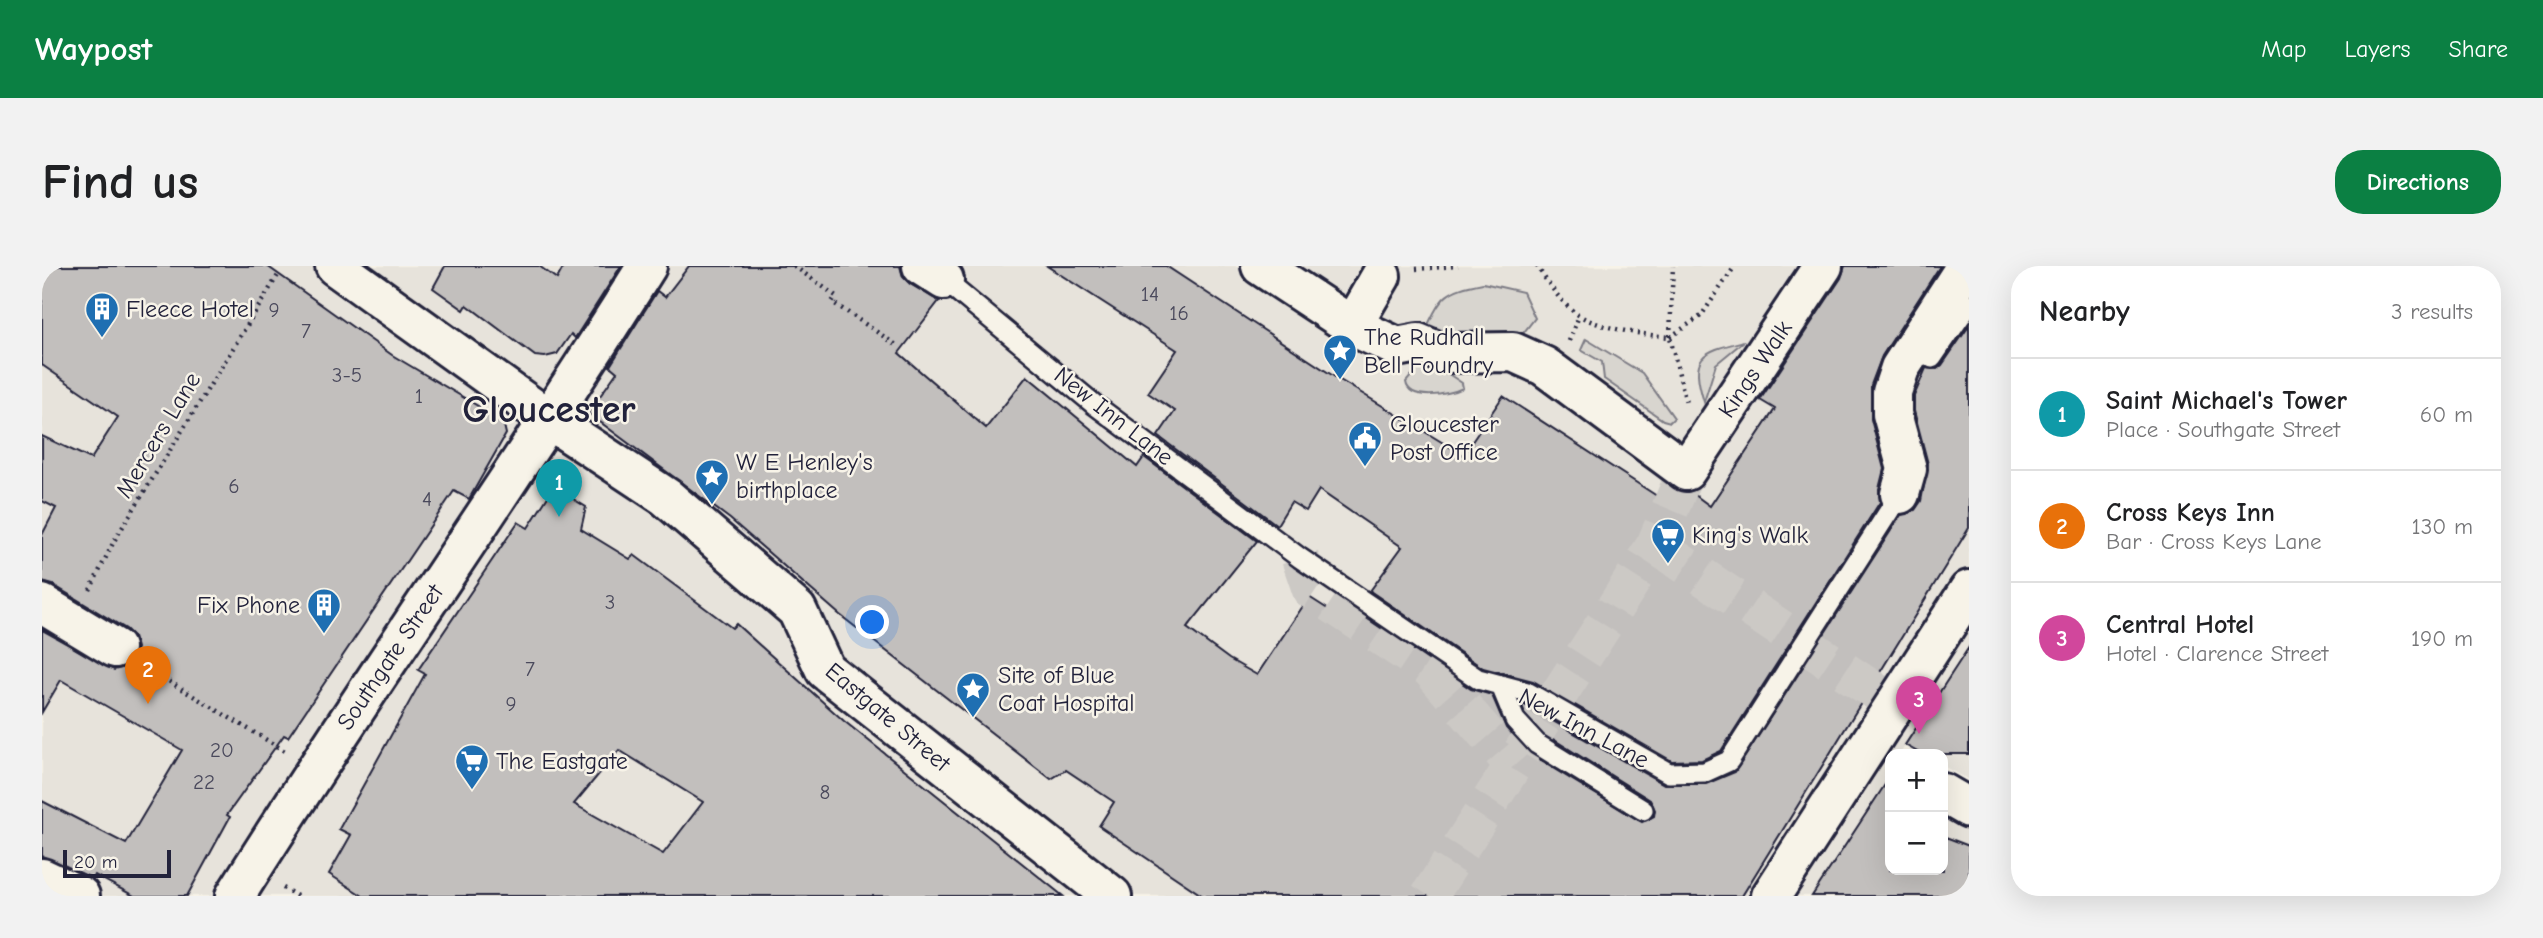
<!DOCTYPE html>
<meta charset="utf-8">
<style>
:root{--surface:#fff;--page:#f2f2f2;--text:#202124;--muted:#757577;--line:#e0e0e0;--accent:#0b8043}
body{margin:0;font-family:"Comic Neue",sans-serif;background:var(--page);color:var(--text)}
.controls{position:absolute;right:21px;bottom:21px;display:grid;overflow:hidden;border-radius:14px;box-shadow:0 7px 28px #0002}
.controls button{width:63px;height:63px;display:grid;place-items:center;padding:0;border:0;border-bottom:2px solid var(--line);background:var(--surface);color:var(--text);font:35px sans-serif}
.scale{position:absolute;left:21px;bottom:18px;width:108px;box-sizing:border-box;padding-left:7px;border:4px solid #22223b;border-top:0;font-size:19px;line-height:24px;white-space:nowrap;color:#22223b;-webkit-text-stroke:5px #f7f3e8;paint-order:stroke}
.you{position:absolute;left:831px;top:357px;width:24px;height:24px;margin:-18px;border:5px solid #fff;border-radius:50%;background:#1a73e8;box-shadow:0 0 0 10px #1a73e833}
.badge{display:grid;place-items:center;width:46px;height:46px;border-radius:50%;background:var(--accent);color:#fff;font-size:23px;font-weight:700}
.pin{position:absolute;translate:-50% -58px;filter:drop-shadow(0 2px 4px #0008)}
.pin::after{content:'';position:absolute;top:37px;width:24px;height:21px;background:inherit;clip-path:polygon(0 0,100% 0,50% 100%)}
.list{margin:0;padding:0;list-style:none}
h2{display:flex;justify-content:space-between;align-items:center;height:91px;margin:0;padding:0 28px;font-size:30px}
h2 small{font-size:23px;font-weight:400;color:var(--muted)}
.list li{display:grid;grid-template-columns:46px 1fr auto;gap:21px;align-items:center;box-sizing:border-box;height:112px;padding:0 28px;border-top:2px solid var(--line)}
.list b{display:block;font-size:26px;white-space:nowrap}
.list p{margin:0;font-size:23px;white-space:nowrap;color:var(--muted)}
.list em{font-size:23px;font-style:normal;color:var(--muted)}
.map{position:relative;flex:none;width:1927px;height:630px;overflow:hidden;border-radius:28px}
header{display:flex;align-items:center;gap:42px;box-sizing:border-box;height:98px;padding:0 35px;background:var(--accent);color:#fff}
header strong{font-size:33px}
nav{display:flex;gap:38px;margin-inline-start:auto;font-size:24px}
.intro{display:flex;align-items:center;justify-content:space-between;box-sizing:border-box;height:168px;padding:0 42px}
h1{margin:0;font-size:49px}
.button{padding:18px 32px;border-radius:28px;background:var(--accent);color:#fff;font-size:24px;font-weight:700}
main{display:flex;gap:42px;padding:0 42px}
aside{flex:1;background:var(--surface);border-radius:28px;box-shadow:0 7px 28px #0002}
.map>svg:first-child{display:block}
.built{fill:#e7e3db}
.green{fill:#d8d5cf;stroke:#7d7c85;stroke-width:2}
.building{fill:#c2bfbd;stroke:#22223b;stroke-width:2;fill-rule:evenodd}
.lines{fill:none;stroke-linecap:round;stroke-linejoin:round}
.street-tunnel{stroke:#ccc9c5;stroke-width:38;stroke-dasharray:38 19;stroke-linecap:butt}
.lane-casing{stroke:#22223b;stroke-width:24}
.street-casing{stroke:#22223b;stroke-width:44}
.path{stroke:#22223b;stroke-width:4.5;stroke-dasharray:2 5;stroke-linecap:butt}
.lane{stroke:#f7f3e8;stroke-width:19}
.street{stroke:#f7f3e8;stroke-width:38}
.labels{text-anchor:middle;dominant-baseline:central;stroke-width:5;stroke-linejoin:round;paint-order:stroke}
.number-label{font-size:21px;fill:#4a495c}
.poi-label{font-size:24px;fill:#22223b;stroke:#f7f3e8;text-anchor:start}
.street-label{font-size:24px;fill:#22223b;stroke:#f7f3e8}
.town-label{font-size:38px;font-weight:bold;fill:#22223b;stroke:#f7f3e8}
</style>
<header>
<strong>Waypost</strong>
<nav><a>Map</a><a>Layers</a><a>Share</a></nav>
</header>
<div class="intro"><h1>Find us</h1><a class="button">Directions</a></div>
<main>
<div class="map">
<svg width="1927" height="630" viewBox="0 0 1927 630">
<rect width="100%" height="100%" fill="#f7f3e8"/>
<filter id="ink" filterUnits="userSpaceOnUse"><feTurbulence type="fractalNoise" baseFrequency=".0143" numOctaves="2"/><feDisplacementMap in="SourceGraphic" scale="14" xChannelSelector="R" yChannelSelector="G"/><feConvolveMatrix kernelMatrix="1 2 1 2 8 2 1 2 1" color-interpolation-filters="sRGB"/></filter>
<g filter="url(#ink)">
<path class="built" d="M0 0H1927V514L1901 500V488H1879L1863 480 1858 488H1848V506L1842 518 1848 522V604H1901V553L1927 566V630H0Z"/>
<g class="green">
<path d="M1441 17 1481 26 1493 52 1482 66 1424 81 1384 63C1400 29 1404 24 1441 17Z"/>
<path d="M1544 73 1600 107 1632 152 1628 156 1621 154 1562 113 1560 96 1539 84Z"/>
<path d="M1702 75 1674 98 1662 136C1647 88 1660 86 1702 75Z"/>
<path d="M1380 97 1396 101 1420 117 1421 122C1407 129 1367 136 1364 116Z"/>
</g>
<g class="building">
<path d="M0 0H225L350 89 461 155 464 168 427 233 412 225 246 471 242 469 185 549 188 551 145 630H92L53 609 51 613 0 590V535L84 578 140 484 19 414 0 446V364L72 404 83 401 91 394 95 382 92 371 84 363 11 319 0 316V269L14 242 0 235V170L49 193 76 151 0 99Z"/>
<path d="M403 0H497L515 13 522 0H579L533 72 529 68 515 88 503 91 493 90 425 39 422 44 391 22Z"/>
<path d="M647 0H858L861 11 868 18 897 35 857 87 944 162 985 110 1095 201 1102 191 1215 275 1145 362 1187 393 1215 409 1267 331 1306 356 1314 345 1429 423 1450 429 1464 462 1486 487 1600 556 1612 550 1613 544 1608 534 1503 468 1483 447 1479 437 1622 518H1664L1693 506 1859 249 1873 244 1879 235 1886 198 1872 145V130L1884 102 1895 103 1900 99 1927 60V262L1700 630H1161L1057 560 1072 536 1024 504 1009 513 798 349 688 253 546 147 575 106 568 100 615 25 623 31Z"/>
<path d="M1005 0H1124L1293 111 1421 189 1461 130 1618 232 1627 219 1641 227 1649 226 1668 240 1733 143 1718 134 1799 12 1803 0H1898L1840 90 1829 119V153L1842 203 1837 223 1838 236 1679 485 1660 494 1630 495 1491 415 1441 402 1328 325 1360 281 1277 224 1264 245 1249 236 1235 259 1116 170 1133 145 1106 127 1135 84Z"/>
<path d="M512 221 544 241 539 263 588 293 592 289 690 362 694 358 802 455 1021 630H321L287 608 309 569 297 563 383 408 376 404 476 256 486 262ZM577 484 661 536 621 588 532 538Z"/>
<path d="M1927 381V488H1879L1863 479Z"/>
<path d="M1848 511V604H1901V570L1927 580V630H1770Z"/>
</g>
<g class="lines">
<g class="street-tunnel">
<path d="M1613 279 1854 439"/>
<path d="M1258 292 1269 324 1388 403 1472 500"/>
<path d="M1387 630 1613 279 1644 205"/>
</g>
<g class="lane-casing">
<g id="lane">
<path d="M902 14 1053 139 1258 292 1436 413 1485 426 1627 507 1663 506 1687 495 1858 228"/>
<path d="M1890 92 1927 38"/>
<path d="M1459 420 1473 454 1495 478 1601 544"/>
</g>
</g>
<g class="street-casing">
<g id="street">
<path d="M293 0 509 155 624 231 755 344 783 404 1070 630"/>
<path d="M880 0 902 14"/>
<path d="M1219 0 1310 60"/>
<path d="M1339 10 1310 60 1355 81 1376 77 1400 87 1471 86 1502 100 1644 205 1781 0"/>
<path d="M1858 228 1865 203 1850 148V126L1858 102 1924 0"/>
<path d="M0 338 73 382"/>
<path d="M1901 527 1927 542"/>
<path d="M0 612 38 630"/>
<path d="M193 630C326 417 472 213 605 0"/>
<path d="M1729 630 1927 324"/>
</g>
</g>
<g class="path">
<path d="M752 0 794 30 790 36 856 80"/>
<path d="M1495 0C1505 16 1521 40 1538 50 1561 63 1602 69 1628 71L1644 137"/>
<path d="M1374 3 1416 0"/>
<path d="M1628 70 1631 0"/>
<path d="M1628 71 1659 50 1693 0"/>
<path d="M1527 75 1537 50"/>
<path d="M48 324 72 275 238 6"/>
<path d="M103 401 243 485"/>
<path d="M241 622 255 630"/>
</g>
<use href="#lane" class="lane"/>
<use href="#street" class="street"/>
</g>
</g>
<defs>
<g id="building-pin" transform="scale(1.75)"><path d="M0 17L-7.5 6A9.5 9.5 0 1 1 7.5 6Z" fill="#1f6fb2" stroke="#f7f3e8"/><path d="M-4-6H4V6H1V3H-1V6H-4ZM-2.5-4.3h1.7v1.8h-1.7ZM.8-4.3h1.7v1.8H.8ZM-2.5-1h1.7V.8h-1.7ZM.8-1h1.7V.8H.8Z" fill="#fff"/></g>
<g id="sight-pin" transform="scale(1.75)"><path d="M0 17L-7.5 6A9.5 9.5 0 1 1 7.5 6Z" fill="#1f6fb2" stroke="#f7f3e8"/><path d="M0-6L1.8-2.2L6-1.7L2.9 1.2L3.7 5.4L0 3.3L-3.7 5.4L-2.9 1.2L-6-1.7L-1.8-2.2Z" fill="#fff"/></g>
<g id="civic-pin" transform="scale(1.75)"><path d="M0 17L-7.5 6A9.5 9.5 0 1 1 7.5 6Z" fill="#1f6fb2" stroke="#f7f3e8"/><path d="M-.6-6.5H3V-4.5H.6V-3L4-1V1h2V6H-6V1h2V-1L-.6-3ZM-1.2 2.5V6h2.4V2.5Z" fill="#fff"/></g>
<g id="supermarket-pin" transform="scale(1.75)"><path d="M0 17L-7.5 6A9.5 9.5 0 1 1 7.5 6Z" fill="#1f6fb2" stroke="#f7f3e8"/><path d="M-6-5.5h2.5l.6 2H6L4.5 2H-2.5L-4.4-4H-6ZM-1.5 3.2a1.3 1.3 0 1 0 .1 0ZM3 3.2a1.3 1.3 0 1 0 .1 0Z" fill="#fff"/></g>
</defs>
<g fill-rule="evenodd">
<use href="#building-pin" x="60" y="43"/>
<use href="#sight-pin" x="1298" y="85"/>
<use href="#civic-pin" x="1323" y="172"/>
<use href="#sight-pin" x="670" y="210"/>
<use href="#supermarket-pin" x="1626" y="269"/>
<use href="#building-pin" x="282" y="339"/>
<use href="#sight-pin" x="931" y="423"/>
<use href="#supermarket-pin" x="430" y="495"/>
</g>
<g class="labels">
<g class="number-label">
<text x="1108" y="28">14</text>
<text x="232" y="44">9</text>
<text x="1137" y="47">16</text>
<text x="264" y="65">7</text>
<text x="305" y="109">3-5</text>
<text x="377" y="130">1</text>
<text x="192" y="220">6</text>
<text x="385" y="233">4</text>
<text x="568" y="336">3</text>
<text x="488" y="403">7</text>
<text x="469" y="438">9</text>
<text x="180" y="484">20</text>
<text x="162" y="516">22</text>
<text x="783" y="526">8</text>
</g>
<g class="poi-label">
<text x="84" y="43">Fleece Hotel</text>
<text x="1322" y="71">The Rudhall<tspan x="1322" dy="28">Bell Foundry</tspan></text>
<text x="1348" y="158">Gloucester<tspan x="1348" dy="28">Post Office</tspan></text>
<text x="694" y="196">W E Henley's<tspan x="694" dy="28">birthplace</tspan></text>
<text x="1650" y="269">King's Walk</text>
<text x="258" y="339" text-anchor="end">Fix Phone</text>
<text x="956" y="409">Site of Blue<tspan x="956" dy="28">Coat Hospital</tspan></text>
<text x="454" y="495">The Eastgate</text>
</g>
<g class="street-label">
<text transform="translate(1713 103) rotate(-56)">Kings Walk</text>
<text transform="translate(1072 150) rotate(38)">New Inn Lane</text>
<text transform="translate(116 169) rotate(-59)">Mercers Lane</text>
<text transform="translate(348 391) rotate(-56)">Southgate Street</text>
<text transform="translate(846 451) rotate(40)">Eastgate Street</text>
<text transform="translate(1542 462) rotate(28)">New Inn Lane</text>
</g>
<g class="town-label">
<text x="507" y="144">Gloucester</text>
</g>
</g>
</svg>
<div class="controls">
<button>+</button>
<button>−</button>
</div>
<div class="scale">20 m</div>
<div class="you"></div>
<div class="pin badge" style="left:517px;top:251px;background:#0f9aa8">1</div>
<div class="pin badge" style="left:106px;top:438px;background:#e8710a">2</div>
<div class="pin badge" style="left:1877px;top:468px;background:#d1479c">3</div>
</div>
<aside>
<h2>Nearby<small>3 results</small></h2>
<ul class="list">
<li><span class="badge" style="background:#0f9aa8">1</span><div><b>Saint Michael's Tower</b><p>Place · Southgate Street</p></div><em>60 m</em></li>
<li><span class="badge" style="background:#e8710a">2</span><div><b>Cross Keys Inn</b><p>Bar · Cross Keys Lane</p></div><em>130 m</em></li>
<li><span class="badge" style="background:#d1479c">3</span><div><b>Central Hotel</b><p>Hotel · Clarence Street</p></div><em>190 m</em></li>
</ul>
</aside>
</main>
